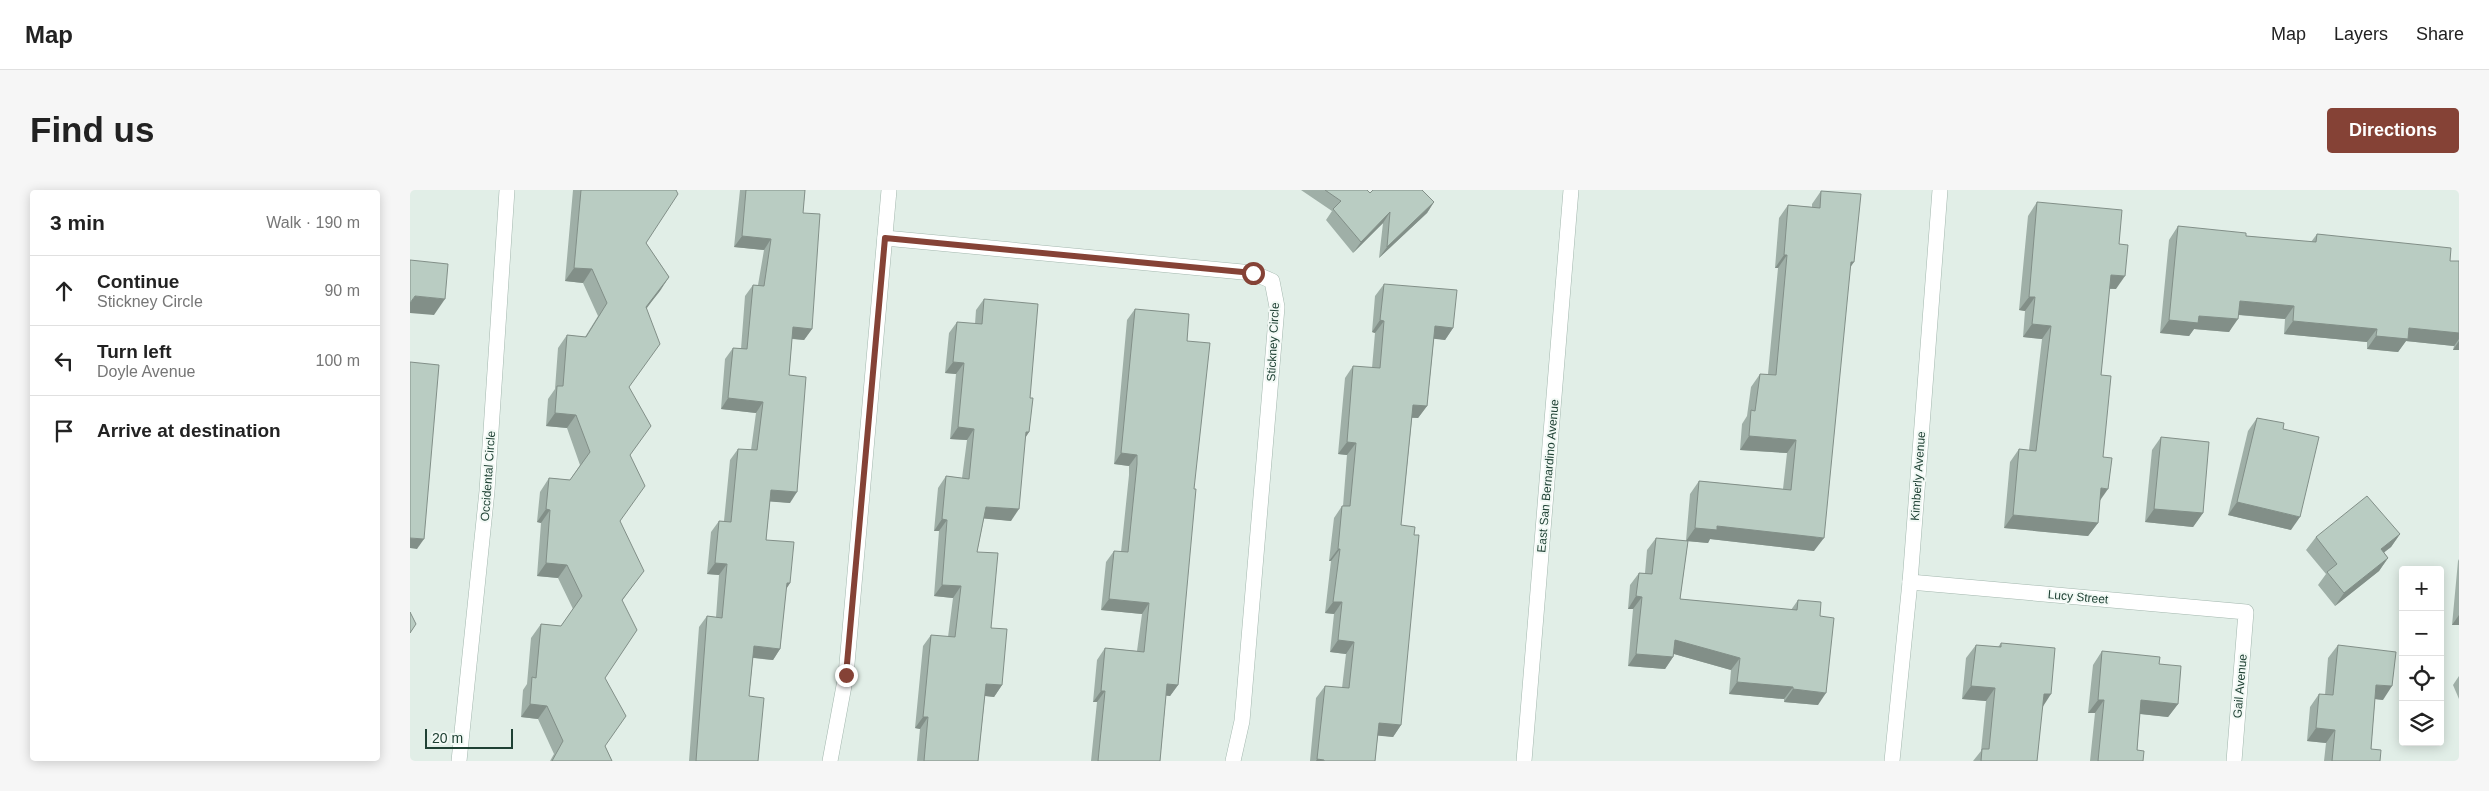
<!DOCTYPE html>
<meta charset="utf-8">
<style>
:root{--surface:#fff;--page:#f6f6f6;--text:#222;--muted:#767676;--line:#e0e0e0;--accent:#854236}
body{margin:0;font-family:Arial,sans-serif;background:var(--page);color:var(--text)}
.controls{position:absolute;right:15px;bottom:15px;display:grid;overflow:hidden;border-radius:5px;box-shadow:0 2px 12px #0003}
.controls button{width:45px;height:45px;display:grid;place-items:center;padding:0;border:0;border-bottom:1px solid var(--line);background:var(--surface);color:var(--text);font:25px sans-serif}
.scale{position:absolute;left:15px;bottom:12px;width:88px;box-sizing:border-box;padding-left:5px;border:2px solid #1f4134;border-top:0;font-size:14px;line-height:18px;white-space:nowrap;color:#1f4134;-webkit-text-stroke:4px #f2f9f5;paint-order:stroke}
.stop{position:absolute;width:15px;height:15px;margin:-11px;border:4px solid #854236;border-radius:50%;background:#fff}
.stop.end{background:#854236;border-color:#fff;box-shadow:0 1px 5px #0008}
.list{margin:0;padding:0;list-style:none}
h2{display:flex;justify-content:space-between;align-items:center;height:65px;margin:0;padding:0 20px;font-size:21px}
h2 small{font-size:16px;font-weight:400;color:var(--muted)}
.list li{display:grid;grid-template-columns:32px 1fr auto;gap:15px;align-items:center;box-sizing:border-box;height:70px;padding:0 20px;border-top:1px solid var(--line)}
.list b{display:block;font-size:19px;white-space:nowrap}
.list p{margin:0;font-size:16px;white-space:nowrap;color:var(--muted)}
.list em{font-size:16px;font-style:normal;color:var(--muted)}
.icon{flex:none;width:28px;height:28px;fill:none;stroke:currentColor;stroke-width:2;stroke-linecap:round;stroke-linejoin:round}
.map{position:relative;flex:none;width:2049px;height:571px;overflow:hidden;border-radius:5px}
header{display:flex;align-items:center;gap:30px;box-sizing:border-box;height:70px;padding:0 25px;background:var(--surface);border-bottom:1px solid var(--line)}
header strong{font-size:24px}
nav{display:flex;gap:28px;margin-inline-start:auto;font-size:18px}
.intro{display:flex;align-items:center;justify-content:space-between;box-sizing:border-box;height:120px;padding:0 30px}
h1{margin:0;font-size:35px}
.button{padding:12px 22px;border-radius:5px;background:var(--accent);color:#fff;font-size:18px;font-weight:700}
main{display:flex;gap:30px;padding:0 30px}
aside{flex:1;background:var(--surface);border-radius:5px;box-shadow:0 2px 12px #0003}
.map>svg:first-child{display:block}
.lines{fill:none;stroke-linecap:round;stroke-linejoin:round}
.minor-casing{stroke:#a3b7ae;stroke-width:16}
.minor{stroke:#fff;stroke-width:15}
.wall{fill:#9fafa7}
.shaded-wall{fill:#828f88}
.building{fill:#b9ccc2;stroke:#828f88}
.route{stroke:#854236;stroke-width:6}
.labels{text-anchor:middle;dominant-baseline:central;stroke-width:4;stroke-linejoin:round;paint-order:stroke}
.street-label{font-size:12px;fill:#1f4134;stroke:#f2f9f5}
</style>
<header>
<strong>Map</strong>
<nav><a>Map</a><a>Layers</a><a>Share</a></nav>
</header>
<div class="intro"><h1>Find us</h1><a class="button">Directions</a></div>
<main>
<aside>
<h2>3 min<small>Walk · 190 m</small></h2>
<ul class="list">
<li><svg class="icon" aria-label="ahead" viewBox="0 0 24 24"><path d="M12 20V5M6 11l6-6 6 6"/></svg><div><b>Continue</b><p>Stickney Circle</p></div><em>90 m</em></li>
<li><svg class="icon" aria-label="left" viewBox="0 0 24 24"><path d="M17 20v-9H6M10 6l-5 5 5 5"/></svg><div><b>Turn left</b><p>Doyle Avenue</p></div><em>100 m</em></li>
<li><svg class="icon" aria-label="arrive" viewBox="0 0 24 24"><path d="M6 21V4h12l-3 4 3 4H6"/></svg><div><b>Arrive at destination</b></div></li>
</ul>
</aside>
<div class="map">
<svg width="2049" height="571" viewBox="0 0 2049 571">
<rect width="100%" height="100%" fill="#e1eee7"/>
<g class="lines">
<g class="minor-casing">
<g id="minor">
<path d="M475 48 843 83 862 91 867 117 832 531 823 571"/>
<path d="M1500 392 1836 422 1824 571"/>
<path d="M49 571 77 301 97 0"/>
<path d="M420 571 436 485 479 0"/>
<path d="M1114 571 1161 0"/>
<path d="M1482 571 1500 392 1530 0"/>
</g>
</g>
<use href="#minor" class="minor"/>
</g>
<g class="wall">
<path d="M163 0H266L236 53 259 87 237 118 219 197 220 265 210 331 224 394 212 411 195 488V556L202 571H140L144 564 128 529 111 527 113 500 117 494 121 448 131 434 151 436 163 419 148 388 127 386 131 333 127 332 130 302 139 288 160 290 170 275 157 238 136 236 138 209 145 199 148 158 157 145 175 147 188 126 173 93 155 91Z"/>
<path d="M330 0H395L393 23 402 139 394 150 382 149 379 185 380 313 360 311 356 350 380 393 376 399 370 459 363 470 343 468 339 506 348 571H279L289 437 297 426 306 427 309 385 297 384 301 342 309 331H314L320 270 328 259 341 260 346 223 311 219 315 169 323 158 331 159 335 106 343 95H348L354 60 324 57Z"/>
<path d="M891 0H957L960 3 1024 12 1017 23 969 68 973 33 943 63 916 30 922 21Z"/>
<path d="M1411 1 1440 78 1404 361 1300 349 1298 353 1278 351 1270 409 1381 420 1388 410 1410 426 1408 515 1374 512V509L1319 504 1321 480 1264 464 1263 467 1255 479 1218 476 1223 419H1218L1220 395 1229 383H1235L1237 360 1246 348 1276 351 1280 304 1289 291 1373 299 1377 263 1330 260 1332 234 1337 226 1341 197 1350 184H1358L1368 78H1365L1369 28 1378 15 1402 17V14Z"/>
<path d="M1627 12 1709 54 1706 99H1699L1691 185 1693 267 1688 333 1678 346 1594 338 1600 272 1609 259 1619 260 1632 149 1613 147 1615 121 1609 120 1618 26Z"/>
<path d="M1768 36 1836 46 1901 52 1907 44 2040 71H2049V160H2043L2044 156 1996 151 1988 162 1957 159V152L1874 144 1875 129 1828 125 1819 142 1784 139 1779 146 1750 143 1759 50Z"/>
<path d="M974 94 1043 138 1035 150 1024 148 1017 216 1008 228H1002L991 335V535L983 547 968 545 965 571H900L906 508 915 496 932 498 936 464 920 462 924 424 915 423 921 371H919L924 328 932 316H933L937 265 928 264 935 188 943 176 962 178 965 143 962 142 965 106Z"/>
<path d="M574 109 620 208 619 242 615 248 601 331 574 328 567 362 592 495 584 507 575 506 568 571H507L510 539 505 538 513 456 521 445 538 447 543 408 524 406 529 341H524L528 298 536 286 552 288 557 250 540 249 546 184 535 183 539 143 547 132 565 134 566 120Z"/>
<path d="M725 119 777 151 784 299 768 495 760 506 756 505 750 571H681L687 512H683L687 470 695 458 727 461 732 424 691 420 696 372 704 361 711 362 719 285V276L704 274 717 130Z"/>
<path d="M1847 228 1873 239 1881 340 1818 325 1838 241Z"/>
<path d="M1751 247 1793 323 1783 337 1735 332 1742 260Z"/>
<path d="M1990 344 1981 357 1974 362 1978 368 1969 381 1925 416 1908 395 1916 384 1896 360 1906 347Z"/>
<path d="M2049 369V435H2042L2048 371Z"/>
<path d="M1591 453 1632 517 1627 571H1563L1571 561 1576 511 1552 509 1556 468 1566 455 1588 457Z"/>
<path d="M1928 455 1973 510 1965 509 1961 559 1970 571H1914L1916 553 1897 551 1900 517 1909 504 1915 505 1918 468Z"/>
<path d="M1692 461 1749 474 1768 514 1758 527 1730 524 1727 560 1733 571H1680L1685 523H1678L1683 475Z"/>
<path d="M2049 486V509L2043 495Z"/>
</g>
<g class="shaded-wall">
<path d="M1024 12 1017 23 969 68 977 57Z"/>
<path d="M980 22 973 33 943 63 951 52Z"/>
<path d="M332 46 361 49 354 60 324 57Z"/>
<path d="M1374 65H1377L1368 78H1365Z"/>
<path d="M1441 72H1444L1435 85Z"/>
<path d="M164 78 182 79 173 93 155 91Z"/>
<path d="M1701 85 1715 86 1706 99 1691 98Z"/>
<path d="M259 87 250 101 227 130 236 117Z"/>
<path d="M5 106 35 109 24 125 0 123V113Z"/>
<path d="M1619 107H1625L1615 121 1609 120Z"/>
<path d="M1830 111 1884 116 1875 129 1820 124Z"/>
<path d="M1789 126 1828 129 1819 142 1784 139 1779 146 1750 143 1759 130Z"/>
<path d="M970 130 974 131 965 143 962 142Z"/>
<path d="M1883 131 1967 139 1957 152 1874 144Z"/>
<path d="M1622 134 1641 136 1632 149 1613 147Z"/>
<path d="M1025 136 1043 138 1035 150 1017 148Z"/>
<path d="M383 137 402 139 394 150 376 148Z"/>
<path d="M1999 138 2049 143V149L2044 156 1996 151 1988 162 1957 159 1966 146Z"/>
<path d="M2049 151V160H2043Z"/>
<path d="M543 172 554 173 546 184 535 183Z"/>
<path d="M318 208 353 212 346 223 311 219Z"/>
<path d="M1003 215 1017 216 1008 228 995 227Z"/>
<path d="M145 223 166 225 157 238 136 236Z"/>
<path d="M548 237 564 239 557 250 540 249Z"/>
<path d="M616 242H619L611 254Z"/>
<path d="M1339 246 1386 250 1377 263 1330 260Z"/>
<path d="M937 252 946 253 937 265 928 264Z"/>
<path d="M711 263 727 265 719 276 704 274Z"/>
<path d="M1691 298 1698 299 1689 312Z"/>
<path d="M361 300 387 302 380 313 353 311Z"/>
<path d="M1827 312 1890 327 1881 340 1818 325Z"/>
<path d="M576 317 609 319 601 331 568 328Z"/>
<path d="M136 319 140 320 131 333 127 332Z"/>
<path d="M1744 319 1793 323 1783 337 1735 332Z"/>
<path d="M1603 325 1688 333 1678 346 1594 338Z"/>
<path d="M532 329 537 330 529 341H524Z"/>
<path d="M1307 336 1414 348 1404 361 1300 349 1298 353 1276 351 1285 338Z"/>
<path d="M1990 344 1981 357 1962 372 1971 359Z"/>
<path d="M0 348 14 349 7 359 0 358Z"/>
<path d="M928 359H930L921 371H919Z"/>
<path d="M1978 368 1969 381 1925 416 1934 403Z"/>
<path d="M136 373 157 375 148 388 127 386Z"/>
<path d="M305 373 317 374 309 385 297 384Z"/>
<path d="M377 393H380L373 404Z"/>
<path d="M532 395 551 396 543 408 524 406Z"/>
<path d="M1226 406 1232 407 1223 419H1218Z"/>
<path d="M699 409 739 413 732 424 691 420Z"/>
<path d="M923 412H932L924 424 915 423Z"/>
<path d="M2049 425V435H2042Z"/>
<path d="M928 450 944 452 936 464 920 462Z"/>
<path d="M1265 450 1330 468 1321 480 1257 462Z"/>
<path d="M344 456 370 459 363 470 337 467Z"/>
<path d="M1226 464 1263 467 1255 479 1218 476Z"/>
<path d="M1327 492 1383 497 1374 509 1319 504Z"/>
<path d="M576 494 592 495 584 507 568 505Z"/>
<path d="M757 494 768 495 760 506 749 505Z"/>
<path d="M1966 495 1982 496 1973 510 1957 508Z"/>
<path d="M1561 496 1585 498 1576 511 1552 509Z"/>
<path d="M1383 499 1416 503 1408 515 1374 512Z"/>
<path d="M691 501H695L687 512H683Z"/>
<path d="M1634 504H1641L1632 518Z"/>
<path d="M1688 510H1694L1685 523H1678Z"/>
<path d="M1731 510 1768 514 1758 527 1722 523Z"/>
<path d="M120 514 137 516 128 529 111 527Z"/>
<path d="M513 527H518L510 539 505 538Z"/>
<path d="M969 533 991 535 983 547 961 545Z"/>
<path d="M1906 538 1925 540 1916 553 1897 551Z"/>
<path d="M907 569 914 570 913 571H906Z"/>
</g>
<g class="building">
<path d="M171 0H266L268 4 236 53 259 87 236 117 250 154 219 197 241 236 220 265 235 296 210 331 234 381 212 410 227 440 195 488 216 526 195 556 202 571H142L153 551 137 516 120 514 122 487 126 488 131 434 151 436 172 406 157 375 136 373 140 320 136 319 139 288 160 290 180 262 166 225 145 223 147 196H153L157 145 176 147 197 113 182 79 164 78Z"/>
<path d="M336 0H395L393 23 410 24 402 139 383 137 379 185 396 187 387 302 361 300 356 350 384 352 380 393H377L370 459 344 456 339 506 354 508 348 571H286L297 426 312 428 317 374 305 373 309 331 321 332 328 259 347 260 353 212 318 208 323 158 337 159 343 95 354 96 361 49 332 46Z"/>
<path d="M915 0H957L960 3 963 0H1012L1024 12 977 57 980 22 951 52 923 19 931 11Z"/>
<path d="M1411 1 1451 4 1444 72H1441L1414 348 1307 336V340L1285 338 1289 291 1381 300 1386 250 1339 246 1341 220 1345 221 1350 184 1366 185 1377 65H1374L1378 15 1410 18Z"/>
<path d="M1627 12 1712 20 1709 54 1718 55 1715 86 1701 85 1691 185 1701 186 1693 267 1702 268 1698 299 1691 298 1688 333 1603 325 1609 259 1626 261 1641 136 1622 134 1625 107H1619Z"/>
<path d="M1768 36 1836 43V46L1906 52 1907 44 2041 58 2040 71H2049V143L1999 138 1998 149 1966 146 1967 139 1883 131 1884 116 1830 111 1828 129 1789 126 1788 133 1759 130Z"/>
<path d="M0 70 38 74 35 109 5 106 0 113Z"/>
<path d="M974 94 1047 100 1043 138 1025 136 1017 216 1003 215 991 335 1005 337 1004 345H1009L991 535 969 533 965 571H914V570L907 569 915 496 939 498 944 452 928 450 932 412H923L930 359H928L932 316H940L946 253 937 252 943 176 970 178 974 131 970 130Z"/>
<path d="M574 109 628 114 620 208H623L619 242H616L609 319 576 317 567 362 588 363 581 438 597 439 592 495 576 494 568 571H514L518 527H513L521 445 545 447 551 396 532 395 537 330 532 329 536 286 559 289 564 239 548 237 554 173 543 172 547 132 572 134Z"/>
<path d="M725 119 779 124 777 151 800 153 784 299H786L768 495 757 494 750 571H688L695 501H691L695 458 734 462 739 413 699 409 704 361 718 362 727 274V265L711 263Z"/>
<path d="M0 172 29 175 14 349 0 348Z"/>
<path d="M1847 228 1874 233 1873 239 1909 247 1890 327 1827 312Z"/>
<path d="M1751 247 1799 252 1793 323 1744 319Z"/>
<path d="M1957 306 1990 344 1971 359 1978 368 1934 403 1917 382 1927 374 1906 347Z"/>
<path d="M1246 348 1278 351 1270 409 1387 420 1388 410 1411 412 1410 426 1424 428 1416 503 1383 499V497L1327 492 1330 468 1265 450 1263 467 1226 464 1232 407 1226 406 1229 383 1242 384Z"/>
<path d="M0 422 6 434 0 443Z"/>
<path d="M1591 453 1645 458 1641 504H1634L1627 571H1571L1572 559H1579L1585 498 1561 496 1566 455 1591 457Z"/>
<path d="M1928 455 1986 462 1982 496 1966 495 1961 559 1971 560 1970 571H1922L1925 540 1906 538 1909 504 1923 505Z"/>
<path d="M1692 461 1750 467 1749 474 1771 476 1768 514 1731 510 1727 560 1734 561 1733 571H1688L1694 510H1688Z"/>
</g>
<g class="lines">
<path class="route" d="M436 485 475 48 843 83"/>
</g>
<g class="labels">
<g class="street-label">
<text transform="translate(863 152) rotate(-87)">Stickney Circle</text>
<text transform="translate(78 286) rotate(-86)">Occidental Circle</text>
<text transform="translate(1138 286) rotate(-85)">East San Bernardino Avenue</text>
<text transform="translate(1508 286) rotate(-86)">Kimberly Avenue</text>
<text transform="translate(1668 407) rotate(5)">Lucy Street</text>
<text transform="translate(1830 496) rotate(-85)">Gail Avenue</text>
</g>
</g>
</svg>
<div class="controls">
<button>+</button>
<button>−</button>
<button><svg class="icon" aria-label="locate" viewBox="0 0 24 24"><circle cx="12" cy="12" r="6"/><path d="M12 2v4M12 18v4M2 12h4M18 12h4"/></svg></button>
<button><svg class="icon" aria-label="layers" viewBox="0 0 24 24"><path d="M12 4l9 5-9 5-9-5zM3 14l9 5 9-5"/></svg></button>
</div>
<div class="scale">20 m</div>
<div class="stop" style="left:843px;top:83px"></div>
<div class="stop end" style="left:436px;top:485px"></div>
</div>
</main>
